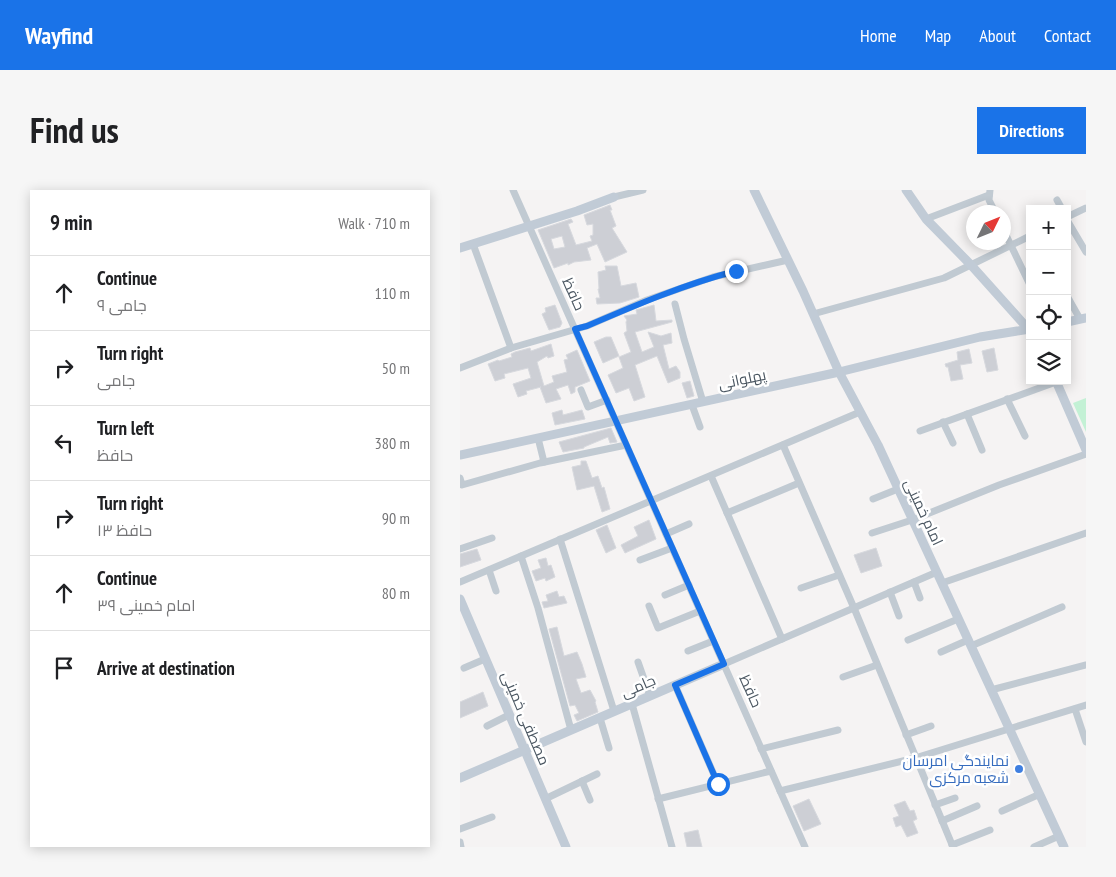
<!DOCTYPE html>
<meta charset="utf-8">
<style>
:root{--surface:#fff;--page:#f6f6f6;--text:#202124;--muted:#757577;--line:#e0e0e0;--accent:#1a73e8}
body{margin:0;font-family:"PT Sans Narrow",Cairo,sans-serif;background:var(--page);color:var(--text)}
.controls{position:absolute;right:15px;top:15px;display:grid;overflow:hidden;border-radius:0px;box-shadow:0 2px 12px #0003}
.controls button{width:45px;height:45px;display:grid;place-items:center;padding:0;border:0;border-bottom:1px solid var(--line);background:var(--surface);color:var(--text);font:25px sans-serif}
.compass{position:absolute;left:506px;top:15px;width:45px;height:45px;border-radius:50%;background:var(--surface);box-shadow:0 2px 12px #0003;rotate:47deg}
.stop{position:absolute;width:15px;height:15px;margin:-11px;border:4px solid #1a73e8;border-radius:50%;background:#fff}
.stop.end{background:#1a73e8;border-color:#fff;box-shadow:0 1px 5px #0008}
.list{margin:0;padding:0;list-style:none}
h2{display:flex;justify-content:space-between;align-items:center;height:65px;margin:0;padding:0 20px;font-size:21px}
h2 small{font-size:16px;font-weight:400;color:var(--muted)}
.list li{display:grid;grid-template-columns:32px 1fr auto;gap:15px;align-items:center;box-sizing:border-box;height:75px;padding:0 20px;border-top:1px solid var(--line)}
.list b{display:block;font-size:19px;white-space:nowrap}
.list p{margin:0;font-size:16px;white-space:nowrap;color:var(--muted)}
.list em{font-size:16px;font-style:normal;color:var(--muted)}
.icon{flex:none;width:28px;height:28px;fill:none;stroke:currentColor;stroke-width:2;stroke-linecap:round;stroke-linejoin:round}
.map{position:relative;flex:none;width:626px;height:657px;overflow:hidden;border-radius:0px}
header{display:flex;align-items:center;gap:30px;box-sizing:border-box;height:70px;padding:0 25px;background:var(--accent);color:#fff}
header strong{font-size:24px}
nav{display:flex;gap:28px;margin-inline-start:auto;font-size:18px}
.intro{display:flex;align-items:center;justify-content:space-between;box-sizing:border-box;height:120px;padding:0 30px}
h1{margin:0;font-size:35px}
.button{padding:12px 22px;border-radius:0px;background:var(--accent);color:#fff;font-size:18px;font-weight:700}
main{display:flex;gap:30px;padding:0 30px}
aside{flex:1;background:var(--surface);border-radius:0px;box-shadow:0 2px 12px #0003}
.map>svg:first-child{display:block}
.green{fill:#c3f1d5}
.building{fill:#cdcfd5;stroke:#d7d9de;fill-rule:evenodd}
.lines{fill:none;stroke-linecap:round;stroke-linejoin:round}
.street{stroke:#c1cad2;stroke-width:7}
.secondary{stroke:#c1cbd6;stroke-width:9}
.route{stroke:#1a73e8;stroke-width:6}
.shop-dot{fill:#3f7fe0;stroke:#fff;stroke-width:2}
.labels{text-anchor:middle;dominant-baseline:central;stroke-width:5;stroke-linejoin:round;paint-order:stroke}
.street-label{font-size:15px;fill:#4a5661;stroke:#fff}
.shop-label{font-size:15px;fill:#366cbe;stroke:#fff;text-anchor:end}
</style>
<header>
<strong>Wayfind</strong>
<nav><a>Home</a><a>Map</a><a>About</a><a>Contact</a></nav>
</header>
<div class="intro"><h1>Find us</h1><a class="button">Directions</a></div>
<main>
<aside>
<h2>9 min<small>Walk · 710 m</small></h2>
<ul class="list">
<li><svg class="icon" aria-label="ahead" viewBox="0 0 24 24"><path d="M12 20V5M6 11l6-6 6 6"/></svg><div><b>Continue</b><p>جامی ۹</p></div><em>110 m</em></li>
<li><svg class="icon" aria-label="right" viewBox="0 0 24 24"><path d="M7 20v-9h11M14 6l5 5-5 5"/></svg><div><b>Turn right</b><p>جامی</p></div><em>50 m</em></li>
<li><svg class="icon" aria-label="left" viewBox="0 0 24 24"><path d="M17 20v-9H6M10 6l-5 5 5 5"/></svg><div><b>Turn left</b><p>حافظ</p></div><em>380 m</em></li>
<li><svg class="icon" aria-label="right" viewBox="0 0 24 24"><path d="M7 20v-9h11M14 6l5 5-5 5"/></svg><div><b>Turn right</b><p>حافظ ۱۳</p></div><em>90 m</em></li>
<li><svg class="icon" aria-label="ahead" viewBox="0 0 24 24"><path d="M12 20V5M6 11l6-6 6 6"/></svg><div><b>Continue</b><p>امام خمینی ۳۹</p></div><em>80 m</em></li>
<li><svg class="icon" aria-label="arrive" viewBox="0 0 24 24"><path d="M6 21V4h12l-3 4 3 4H6"/></svg><div><b>Arrive at destination</b></div></li>
</ul>
</aside>
<div class="map">
<svg width="626" height="657" viewBox="0 0 626 657">
<rect width="100%" height="100%" fill="#f5f3f3"/>
<path class="green" d="M626 208V242L613 213Z"/>
<g class="building">
<path d="M150 15 152 20H150L156 36 152 38 167 62 145 72 137 54 127 58 131 70 114 72 108 75V73L94 78 78 40 111 29 113 32 108 34 116 55 132 51 130 46 133 45V34L127 35 124 25ZM102 46 105 57 94 59 91 49Z"/>
<path d="M145 76H157L161 96 176 93 179 107 160 113 137 114 136 108H140L138 99H139L138 82 146 80Z"/>
<path d="M95 115 102 133 100 137 89 140 82 124 86 122 85 118Z"/>
<path d="M194 115 196 131 212 130V132L175 142 182 162 194 157 188 142 201 146 211 143 212 153 203 155 209 179 216 176 220 182V188L208 193 197 166 175 175 185 207 174 211 169 198 156 203 148 185 163 178 159 167 171 162 164 143 167 141 166 132 167 130 164 126 177 124 176 120Z"/>
<path d="M146 147H151L159 166 143 173 134 152Z"/>
<path d="M91 154 94 166 88 168 87 166 77 172 84 196 94 192 92 186 107 182 104 170 108 169 106 165 117 160 130 191 115 197V202L111 204 108 195 96 199 101 209 86 213 80 197H81L66 201 67 204 58 207 53 194 71 188 68 178 44 184 45 188 35 191 28 174 38 170 39 171 52 167 51 164 55 162 70 158 71 161Z"/>
<path d="M534 158 538 180 527 182 522 161Z"/>
<path d="M509 159 512 173 500 175 503 189 491 191 488 177H486L485 174 498 170 497 162Z"/>
<path d="M230 191 234 206 227 208 222 193Z"/>
<path d="M102 220 103 225 122 220 125 229 95 235 92 223Z"/>
<path d="M151 238 157 252 150 253 148 247 124 257V258L103 262 99 252Z"/>
<path d="M121 271H126L132 288 138 286 142 298 144 297 150 319 142 322 134 296 117 300 112 277 121 275Z"/>
<path d="M189 330 196 349 165 363 161 355 178 346 174 337Z"/>
<path d="M147 335 156 358 146 363 136 340Z"/>
<path d="M416 358 422 376 401 383 394 365Z"/>
<path d="M17 359 21 370 0 377V364Z"/>
<path d="M86 368 88 376 91 375 95 387 86 391 85 388 76 391 72 381 81 378 78 370Z"/>
<path d="M97 401 99 407 104 406 107 413 84 418 82 412 88 411 86 405Z"/>
<path d="M97 437 104 466 117 462 122 474 126 487 116 489 121 503 130 500 136 511 135 512 138 522 117 531 114 525 119 523 115 515 110 516 89 439Z"/>
<path d="M23 502 28 516 0 528V512Z"/>
<path d="M349 609 361 634 344 641 333 616Z"/>
<path d="M445 611 450 621 454 620 457 629 453 631 458 643 447 647 441 635 436 637 433 628 439 626 434 615Z"/>
<path d="M238 640 242 657H227L224 643Z"/>
</g>
<g class="lines">
<g class="street">
<path d="M53 0 345 657"/>
<path d="M530 0 529 10 535 22"/>
<path d="M154 7 183 0"/>
<path d="M597 10 602 19"/>
<path d="M607 27 626 18"/>
<path d="M466 29 529 5"/>
<path d="M607 30 626 62"/>
<path d="M544 41 570 95"/>
<path d="M13 54 51 158"/>
<path d="M607 106 620 129"/>
<path d="M215 114 224 149 243 212"/>
<path d="M353 124 484 88 570 46"/>
<path d="M0 178 51 158 127 136 187 110 253 87 328 70"/>
<path d="M121 200 128 217 147 210"/>
<path d="M547 209 565 246"/>
<path d="M232 215 240 237"/>
<path d="M507 224 522 260"/>
<path d="M483 232 493 253"/>
<path d="M460 241 596 192"/>
<path d="M78 248 84 272"/>
<path d="M323 255 394 418 493 657"/>
<path d="M251 286 322 449"/>
<path d="M0 288 2 295 80 273 166 255"/>
<path d="M413 309 438 299"/>
<path d="M267 323 339 293"/>
<path d="M412 343 452 330 539 295 626 264"/>
<path d="M206 344 229 334"/>
<path d="M100 349 154 521"/>
<path d="M0 359 32 348"/>
<path d="M61 366 78 418 111 540"/>
<path d="M180 370 212 358"/>
<path d="M29 380 36 401"/>
<path d="M0 392 400 222"/>
<path d="M454 392 460 408"/>
<path d="M482 393 626 343"/>
<path d="M341 398 379 385"/>
<path d="M430 402 439 426"/>
<path d="M205 405 229 395"/>
<path d="M189 416 198 438 240 421"/>
<path d="M448 450 498 429"/>
<path d="M511 456 602 417"/>
<path d="M228 461 253 451"/>
<path d="M481 462 508 450"/>
<path d="M178 472 190 506"/>
<path d="M264 474 477 382"/>
<path d="M4 478 25 469"/>
<path d="M383 487 417 475"/>
<path d="M215 495 258 594"/>
<path d="M531 500 626 475"/>
<path d="M172 514 212 657"/>
<path d="M615 519 626 552"/>
<path d="M140 528 149 558"/>
<path d="M27 536 49 525"/>
<path d="M446 545 471 536"/>
<path d="M301 559 378 540"/>
<path d="M122 591 130 610"/>
<path d="M320 601 455 568 626 515"/>
<path d="M85 609 137 584"/>
<path d="M198 609 311 581"/>
<path d="M475 615 495 608"/>
<path d="M542 621 580 604"/>
<path d="M482 631 517 616"/>
<path d="M0 639 32 627"/>
<path d="M0 652 1 657"/>
<path d="M492 655 530 640"/>
<path d="M574 657 599 646"/>
</g>
<g class="secondary">
<path d="M294 0 343 101 379 182 418 255 604 657"/>
<path d="M446 0 466 29 511 75 570 141"/>
<path d="M0 58 117 21 154 7"/>
<path d="M607 132 626 128"/>
<path d="M596 191 626 260"/>
<path d="M0 265 379 182 520 147 570 139"/>
<path d="M0 409 106 657"/>
<path d="M0 588 264 474"/>
</g>
</g>
<g class="lines">
<path class="route" d="M258 594 215 495 264 474 115 139 127 136C176 115 225 94 276 81"/>
</g>
<circle class="shop-dot" cx="559" cy="579" r="5"/>
<g class="labels">
<g class="street-label">
<text transform="translate(114 104) rotate(66)">حافظ</text>
<text transform="translate(282 189) rotate(-12)">پهلوانی</text>
<text transform="translate(464 322) rotate(65)">امام خمینی</text>
<text transform="translate(178 496) rotate(-23)">جامی</text>
<text transform="translate(291 501) rotate(66)">حافظ</text>
<text transform="translate(66 528) rotate(67)">مصطفی خمینی</text>
</g>
<g class="shop-label">
<text x="549" y="570">نمایندگی امرسان<tspan x="549" dy="17">شعبه مرکزی</tspan></text>
</g>
</g>
</svg>
<div class="controls">
<button>+</button>
<button>−</button>
<button><svg class="icon" aria-label="locate" viewBox="0 0 24 24"><circle cx="12" cy="12" r="6"/><path d="M12 2v4M12 18v4M2 12h4M18 12h4"/></svg></button>
<button><svg class="icon" aria-label="layers" viewBox="0 0 24 24"><path d="M12 4l9 5-9 5-9-5zM3 14l9 5 9-5"/></svg></button>
</div>
<svg class="compass" viewBox="-18 -18 36 36"><path d="M0-13l5 13h-10z" fill="#e53935"/><path d="M0 13l5-13h-10z" fill="#757577"/></svg>
<div class="stop" style="left:258px;top:594px"></div>
<div class="stop end" style="left:276px;top:81px"></div>
</div>
</main>
